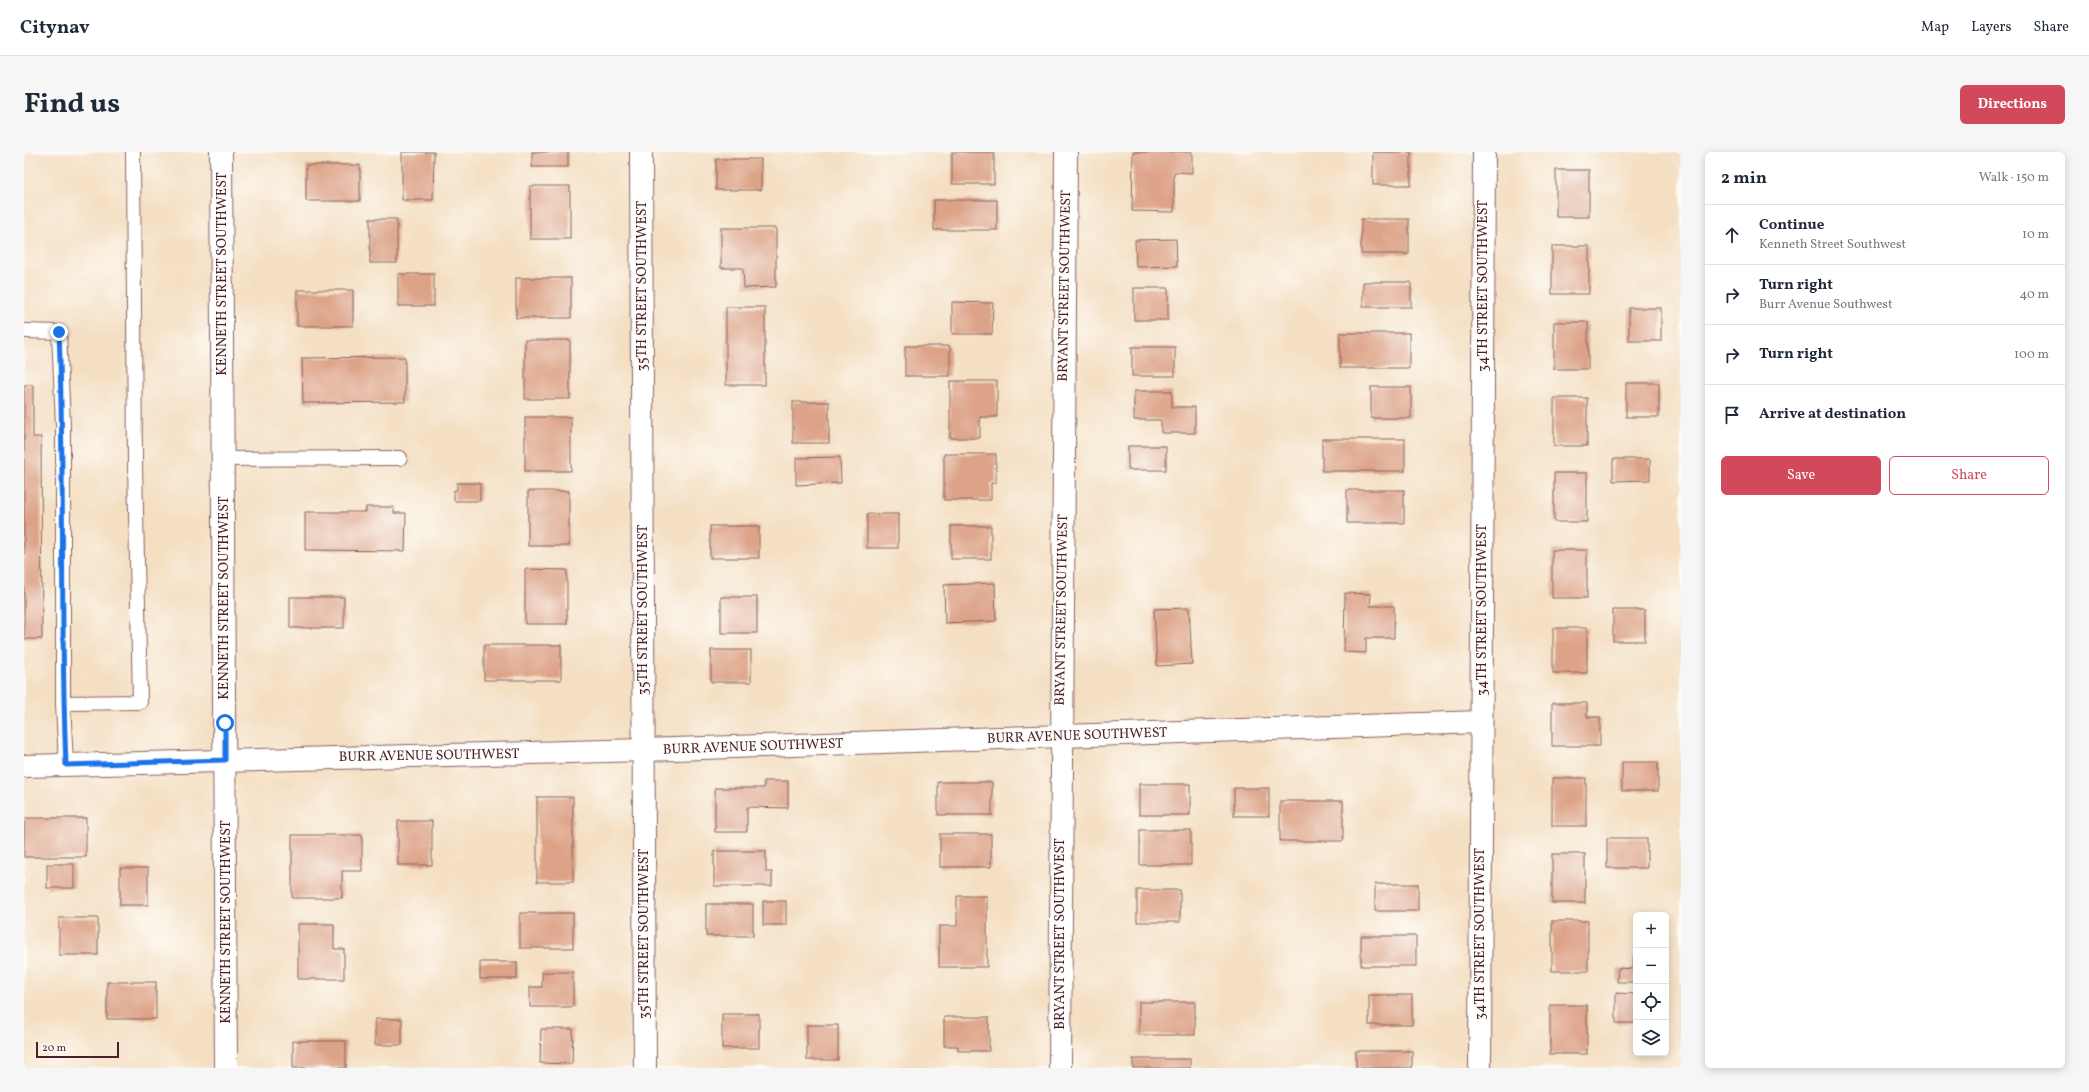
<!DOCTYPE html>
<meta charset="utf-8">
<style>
:root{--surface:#fff;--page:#f6f6f7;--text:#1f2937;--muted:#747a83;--line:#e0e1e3;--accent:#d1495b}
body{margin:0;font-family:Vollkorn,serif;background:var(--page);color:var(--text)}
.controls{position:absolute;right:12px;bottom:12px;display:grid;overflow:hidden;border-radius:6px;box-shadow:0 2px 10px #0003}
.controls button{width:36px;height:36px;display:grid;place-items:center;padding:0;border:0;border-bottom:1px solid var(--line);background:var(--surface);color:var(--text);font:20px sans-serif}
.scale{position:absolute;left:12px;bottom:10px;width:83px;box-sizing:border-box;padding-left:4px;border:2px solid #4a1f2b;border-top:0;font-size:11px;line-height:14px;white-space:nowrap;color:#4a1f2b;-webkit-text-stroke:3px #fdfcf7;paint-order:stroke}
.stop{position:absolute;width:12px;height:12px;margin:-9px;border:3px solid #1a73e8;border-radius:50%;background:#fff}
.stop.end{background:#1a73e8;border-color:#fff;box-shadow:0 1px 4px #0008}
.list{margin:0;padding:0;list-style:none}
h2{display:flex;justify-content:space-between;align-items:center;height:52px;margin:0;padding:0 16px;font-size:17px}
h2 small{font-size:13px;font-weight:400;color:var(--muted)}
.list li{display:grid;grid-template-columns:26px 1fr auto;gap:12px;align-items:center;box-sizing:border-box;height:60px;padding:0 16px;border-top:1px solid var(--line)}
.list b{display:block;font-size:15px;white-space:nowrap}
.list p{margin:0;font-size:13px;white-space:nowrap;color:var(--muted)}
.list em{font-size:13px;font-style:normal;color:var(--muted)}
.actions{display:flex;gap:8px;padding:12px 16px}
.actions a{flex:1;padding:9px 0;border:1px solid var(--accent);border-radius:6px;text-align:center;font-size:14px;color:var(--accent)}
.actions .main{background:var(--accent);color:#fff}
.icon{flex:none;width:22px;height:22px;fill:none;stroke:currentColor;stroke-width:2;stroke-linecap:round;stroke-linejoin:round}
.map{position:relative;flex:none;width:1657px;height:916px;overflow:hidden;border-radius:6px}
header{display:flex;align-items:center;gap:24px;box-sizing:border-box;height:56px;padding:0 20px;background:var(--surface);border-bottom:1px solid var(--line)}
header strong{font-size:19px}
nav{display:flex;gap:22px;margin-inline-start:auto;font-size:14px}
.intro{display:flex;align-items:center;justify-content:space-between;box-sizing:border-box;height:96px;padding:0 24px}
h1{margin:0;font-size:28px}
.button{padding:10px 18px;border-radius:6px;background:var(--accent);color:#fff;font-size:14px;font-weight:700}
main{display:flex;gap:24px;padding:0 24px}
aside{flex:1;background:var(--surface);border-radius:6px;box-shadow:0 2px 10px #0003}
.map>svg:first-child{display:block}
.building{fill:#dda388}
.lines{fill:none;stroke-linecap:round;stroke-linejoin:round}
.lane-casing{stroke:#866260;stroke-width:16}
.street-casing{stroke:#866260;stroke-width:24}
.lane{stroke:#fff;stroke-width:14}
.street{stroke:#fff;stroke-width:22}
.route{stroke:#1a73e8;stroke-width:5}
.labels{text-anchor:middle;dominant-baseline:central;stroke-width:3;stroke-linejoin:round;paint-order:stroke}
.street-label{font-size:14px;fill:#4a1f2b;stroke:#fdfcf7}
</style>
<header>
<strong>Citynav</strong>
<nav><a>Map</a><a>Layers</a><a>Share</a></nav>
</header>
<div class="intro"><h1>Find us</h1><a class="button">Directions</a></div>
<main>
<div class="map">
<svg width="1657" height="916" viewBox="0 0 1657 916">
<rect width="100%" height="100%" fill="#fdfcf7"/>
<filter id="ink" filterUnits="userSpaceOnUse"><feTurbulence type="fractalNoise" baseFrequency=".025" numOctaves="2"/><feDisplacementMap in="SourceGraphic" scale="8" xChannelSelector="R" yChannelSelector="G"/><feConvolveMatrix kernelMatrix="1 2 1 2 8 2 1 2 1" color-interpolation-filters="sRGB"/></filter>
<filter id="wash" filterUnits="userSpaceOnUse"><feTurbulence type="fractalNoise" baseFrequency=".012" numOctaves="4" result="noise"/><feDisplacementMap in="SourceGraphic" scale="16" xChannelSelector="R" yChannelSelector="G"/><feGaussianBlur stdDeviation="0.9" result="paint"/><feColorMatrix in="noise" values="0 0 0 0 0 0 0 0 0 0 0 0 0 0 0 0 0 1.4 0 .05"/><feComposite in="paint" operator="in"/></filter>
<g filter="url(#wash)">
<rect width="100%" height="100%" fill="#f4dfc3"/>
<g id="blocks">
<g class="building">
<path d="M378 0H410L409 48H378Z"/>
<rect x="508" y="0" width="36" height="15"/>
<rect x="928" y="0" width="42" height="32"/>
<path d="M1109 0H1168V21L1150 20V60L1108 59Z"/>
<rect x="1349" y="0" width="38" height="33"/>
<rect x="692" y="7" width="45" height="31"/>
<rect x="282" y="13" width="54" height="36"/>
<rect x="1532" y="18" width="33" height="47"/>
<rect x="506" y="34" width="40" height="53"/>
<rect x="910" y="48" width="63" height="30"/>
<rect x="346" y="67" width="27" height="44"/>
<rect x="1337" y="67" width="48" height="35"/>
<path d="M697 76H752V135L720 136 719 116H697Z"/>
<path d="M1152 87 1153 114 1112 115 1111 88Z"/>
<rect x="1528" y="94" width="37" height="48"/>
<rect x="374" y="122" width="36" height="32"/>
<rect x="492" y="126" width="55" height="40"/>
<rect x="1339" y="130" width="48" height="25"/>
<rect x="1110" y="136" width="34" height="32"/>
<rect x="273" y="138" width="56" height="36"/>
<path d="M928 150 969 151 968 182H928Z"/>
<rect x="702" y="155" width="39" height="78"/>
<rect x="1605" y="156" width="32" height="33"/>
<rect x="1530" y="170" width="34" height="47"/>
<rect x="1316" y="181" width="69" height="35"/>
<rect x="501" y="188" width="45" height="59"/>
<rect x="881" y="194" width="45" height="30"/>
<rect x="1108" y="195" width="43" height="29"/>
<path d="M381 205V250L279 251 278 206Z"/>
<path d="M926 229H973V265H956V286H926Z"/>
<rect x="1602" y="231" width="33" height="34"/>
<path d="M0 233H9V285H17L18 487H0Z"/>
<rect x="1347" y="235" width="40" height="31"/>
<path d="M1110 239H1148V255H1171V281H1137V268H1110Z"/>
<rect x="1530" y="246" width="33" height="48"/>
<rect x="769" y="250" width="36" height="41"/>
<rect x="501" y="265" width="46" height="54"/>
<rect x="1298" y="287" width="83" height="32"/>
<rect x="1104" y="294" width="38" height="24"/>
<path d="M920 302H972V331H967V348H920Z"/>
<path d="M816 305 817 331 772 333V306Z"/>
<path d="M1589 307H1626V328L1589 329Z"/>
<rect x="1530" y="321" width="33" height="49"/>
<path d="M433 331H456V349H430V338H433Z"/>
<rect x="1323" y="338" width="57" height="33"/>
<rect x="504" y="339" width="41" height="55"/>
<path d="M342 355H370V361H382L381 399 281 398V360H342Z"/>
<rect x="843" y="362" width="31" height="34"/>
<rect x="686" y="374" width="49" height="32"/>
<rect x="927" y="374" width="40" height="33"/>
<rect x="1528" y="398" width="35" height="48"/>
<path d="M501 417 543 418V472H501Z"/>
<path d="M971 431 972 469 921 471 920 433Z"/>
<path d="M1321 441 1347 442 1346 454H1370V486H1342V501L1320 500Z"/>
<rect x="266" y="445" width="54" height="31"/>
<rect x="697" y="445" width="36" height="36"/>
<path d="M1165 456 1168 512 1133 514 1130 457Z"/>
<rect x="1589" y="458" width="32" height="31"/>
<rect x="1529" y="476" width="34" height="45"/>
<rect x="460" y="493" width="77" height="35"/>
<rect x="687" y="498" width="40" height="32"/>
<path d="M1528 551H1563V565H1576V594H1528Z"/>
<rect x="1598" y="610" width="36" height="29"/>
<rect x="1528" y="626" width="34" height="48"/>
<path d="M740 629H764V656L723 655V680H691V636H740Z"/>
<rect x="914" y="630" width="54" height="33"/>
<rect x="1115" y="632" width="51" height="31"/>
<rect x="1210" y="636" width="35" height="28"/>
<rect x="513" y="645" width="36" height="85"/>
<rect x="1256" y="649" width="63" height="40"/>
<rect x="0" y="666" width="62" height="39"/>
<rect x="374" y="669" width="34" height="44"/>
<rect x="1116" y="678" width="51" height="35"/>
<rect x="916" y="682" width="51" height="33"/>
<path d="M268 683H338V719H318V746H268Z"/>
<rect x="1583" y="686" width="40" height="30"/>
<path d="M690 699H742V720H748V734H690Z"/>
<rect x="1528" y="702" width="33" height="49"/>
<rect x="23" y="712" width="27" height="24"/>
<rect x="96" y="716" width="28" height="37"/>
<rect x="1351" y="732" width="43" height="27"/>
<rect x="1113" y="738" width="43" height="32"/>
<path d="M933 744H963V815H915V774H933Z"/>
<rect x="739" y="749" width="23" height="24"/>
<rect x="682" y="752" width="47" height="32"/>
<rect x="496" y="761" width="53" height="35"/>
<rect x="35" y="766" width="39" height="37"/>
<rect x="1528" y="769" width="36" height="50"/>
<path d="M274 772H310V797H320V827H274Z"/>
<rect x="1337" y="784" width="55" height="30"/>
<path d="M1610 803H1612V830H1593L1594 816 1609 817Z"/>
<rect x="456" y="810" width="37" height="17"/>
<path d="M518 820H549V855H506V835H518Z"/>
<rect x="83" y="830" width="49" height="37"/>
<path d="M1592 841 1612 842V871H1592Z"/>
<rect x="1345" y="843" width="43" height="30"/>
<rect x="1115" y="850" width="56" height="33"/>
<rect x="1526" y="853" width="37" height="49"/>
<rect x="698" y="862" width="37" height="34"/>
<path d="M920 865H965V899H934V894H920Z"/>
<rect x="351" y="867" width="27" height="26"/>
<rect x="783" y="873" width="31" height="35"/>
<path d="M517 877H549L548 912 516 911Z"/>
<rect x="269" y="889" width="53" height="27"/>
<rect x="1332" y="899" width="56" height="17"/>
<rect x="1109" y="907" width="57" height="9"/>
</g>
</g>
</g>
<g filter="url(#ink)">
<use href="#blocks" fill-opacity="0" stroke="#866260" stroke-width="1"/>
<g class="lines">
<g class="lane-casing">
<g id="lane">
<path d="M0 179 35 180 39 274V551"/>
<path d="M199 307 376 306"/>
<path d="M42 613 39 551 116 550 111 312 109 0"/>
</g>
</g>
<g class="street-casing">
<g id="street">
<path d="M197 0 202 916"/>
<path d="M617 0 621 916"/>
<path d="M0 614 620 598 1457 570"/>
<path d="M1036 916 1042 0"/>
<path d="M1456 916 1460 0"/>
</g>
</g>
<use href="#lane" class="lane"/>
<use href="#street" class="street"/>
</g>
</g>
<g class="lines" filter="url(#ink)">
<path class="route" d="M35 180C41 325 36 469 42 613L201 608V571"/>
</g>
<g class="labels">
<g class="street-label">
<text transform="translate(198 122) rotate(-90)">KENNETH STREET SOUTHWEST</text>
<text transform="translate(618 134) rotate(-90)">35TH STREET SOUTHWEST</text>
<text transform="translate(1041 134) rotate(-89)">BRYANT STREET SOUTHWEST</text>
<text transform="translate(1459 134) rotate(-90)">34TH STREET SOUTHWEST</text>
<text transform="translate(200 446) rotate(-90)">KENNETH STREET SOUTHWEST</text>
<text transform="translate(619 458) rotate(-90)">35TH STREET SOUTHWEST</text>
<text transform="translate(1038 458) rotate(-89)">BRYANT STREET SOUTHWEST</text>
<text transform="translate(1458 458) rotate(-90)">34TH STREET SOUTHWEST</text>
<text transform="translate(1053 584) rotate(-2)">BURR AVENUE SOUTHWEST</text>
<text transform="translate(729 595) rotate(-2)">BURR AVENUE SOUTHWEST</text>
<text transform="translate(405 604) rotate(-1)">BURR AVENUE SOUTHWEST</text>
<text transform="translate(202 770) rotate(-90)">KENNETH STREET SOUTHWEST</text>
<text transform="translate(620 782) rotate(-90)">35TH STREET SOUTHWEST</text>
<text transform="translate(1036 782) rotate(-90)">BRYANT STREET SOUTHWEST</text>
<text transform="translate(1456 782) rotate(-90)">34TH STREET SOUTHWEST</text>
</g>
</g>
</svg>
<div class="controls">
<button>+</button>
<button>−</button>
<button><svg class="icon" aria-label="locate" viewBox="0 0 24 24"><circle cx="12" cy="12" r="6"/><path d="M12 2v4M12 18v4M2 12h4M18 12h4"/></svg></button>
<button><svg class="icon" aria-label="layers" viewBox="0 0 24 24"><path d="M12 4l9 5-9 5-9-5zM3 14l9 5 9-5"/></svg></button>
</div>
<div class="scale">20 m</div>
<div class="stop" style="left:201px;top:571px"></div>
<div class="stop end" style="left:35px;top:180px"></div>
</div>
<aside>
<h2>2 min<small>Walk · 150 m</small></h2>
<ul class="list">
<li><svg class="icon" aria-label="ahead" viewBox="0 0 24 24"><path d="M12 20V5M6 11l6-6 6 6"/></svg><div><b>Continue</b><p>Kenneth Street Southwest</p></div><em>10 m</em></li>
<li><svg class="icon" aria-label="right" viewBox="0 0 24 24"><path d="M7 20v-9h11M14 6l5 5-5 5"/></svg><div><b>Turn right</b><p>Burr Avenue Southwest</p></div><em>40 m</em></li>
<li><svg class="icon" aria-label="right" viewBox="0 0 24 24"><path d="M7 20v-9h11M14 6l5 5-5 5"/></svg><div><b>Turn right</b></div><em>100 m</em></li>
<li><svg class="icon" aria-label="arrive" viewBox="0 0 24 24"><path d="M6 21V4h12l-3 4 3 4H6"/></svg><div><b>Arrive at destination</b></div></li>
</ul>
<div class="actions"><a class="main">Save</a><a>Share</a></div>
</aside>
</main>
